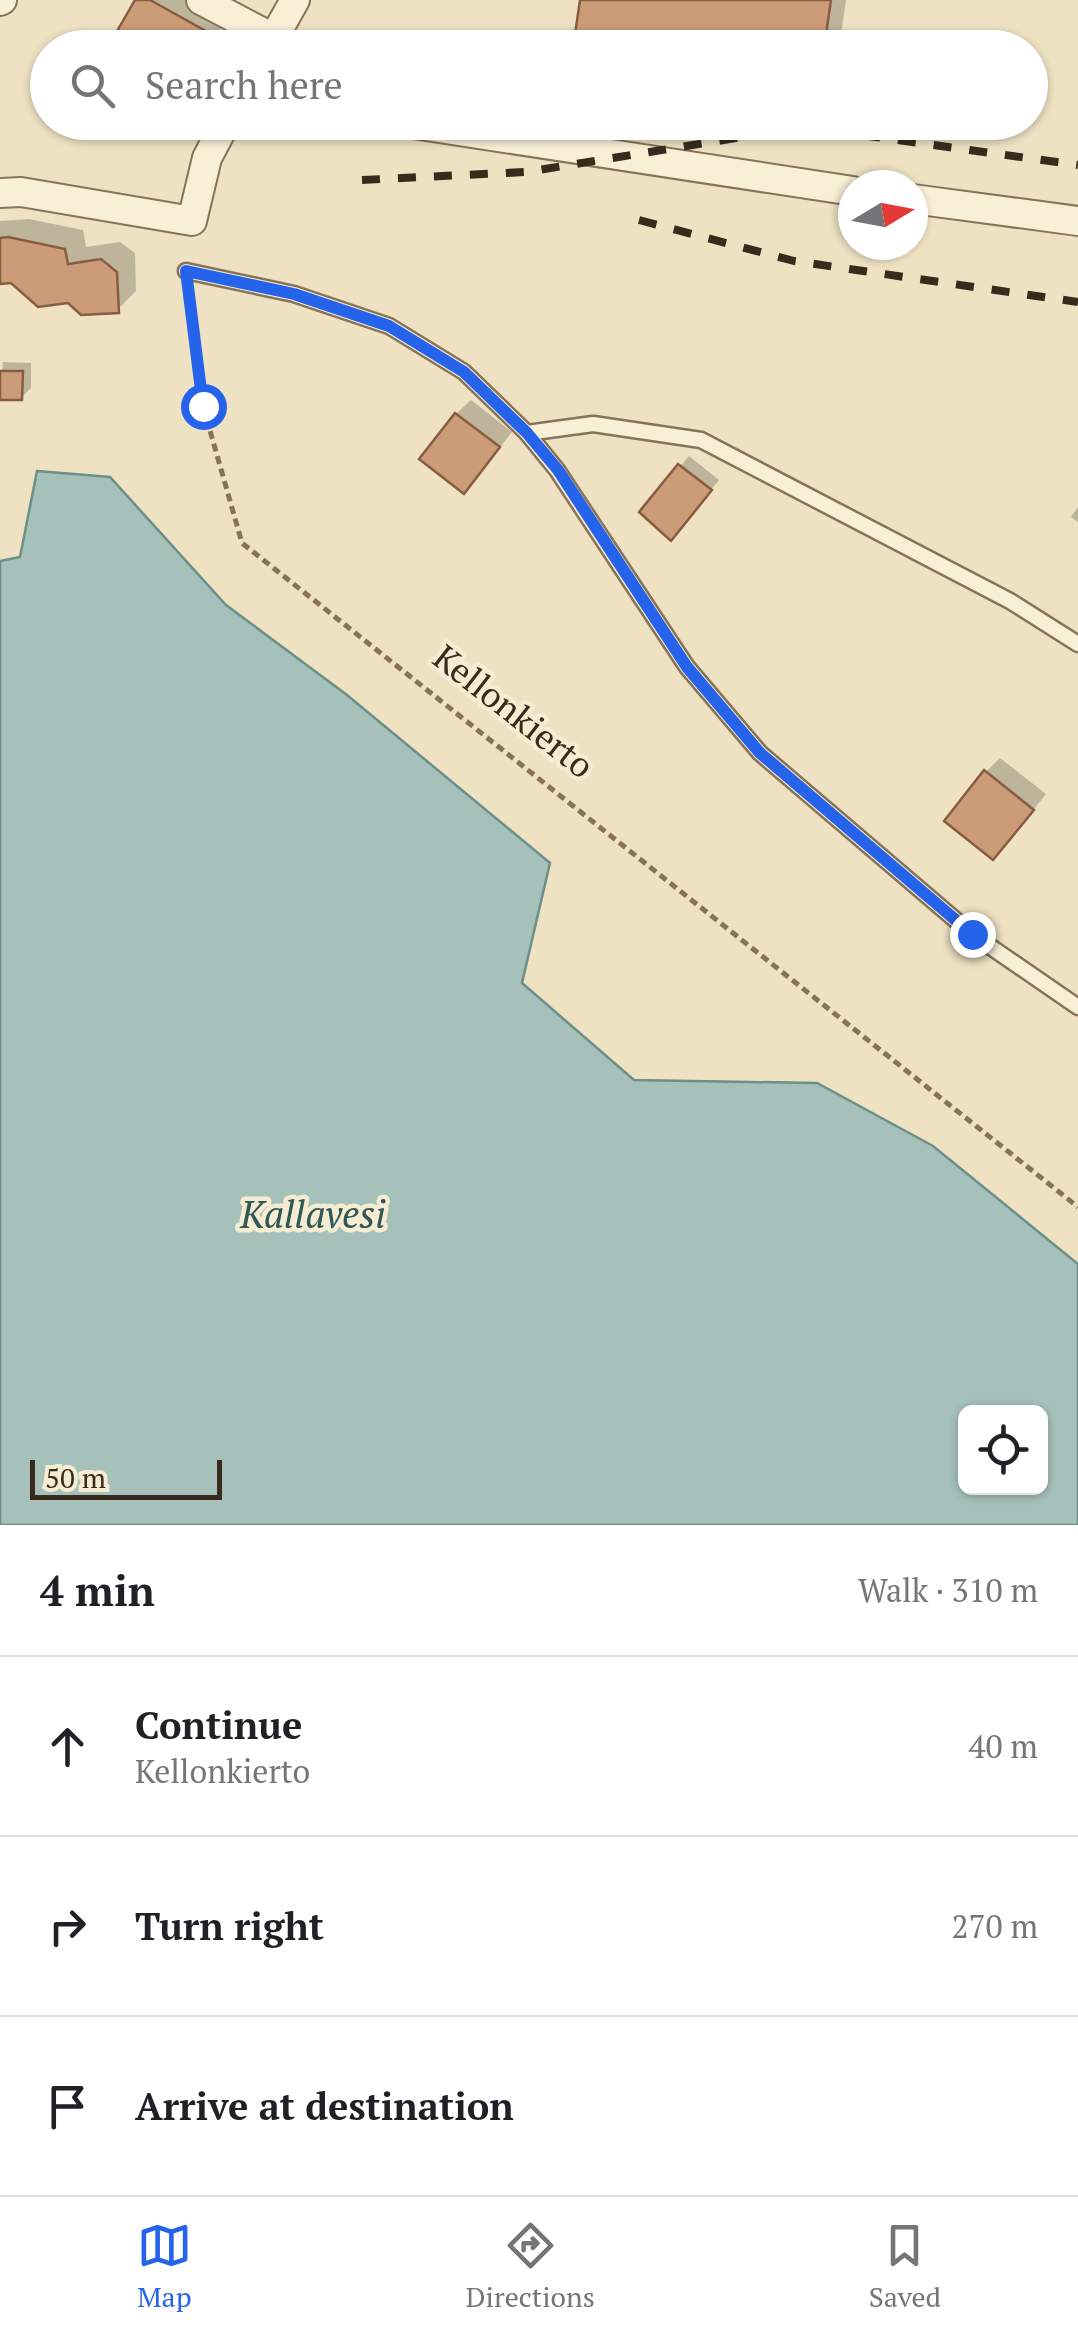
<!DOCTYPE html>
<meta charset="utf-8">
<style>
:root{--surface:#fff;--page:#f6f6f6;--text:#202124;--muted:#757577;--line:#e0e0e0;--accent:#2563eb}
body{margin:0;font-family:"PT Serif",serif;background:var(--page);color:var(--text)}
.controls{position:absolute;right:30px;bottom:30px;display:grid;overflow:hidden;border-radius:15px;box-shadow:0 2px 8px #0004}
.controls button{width:90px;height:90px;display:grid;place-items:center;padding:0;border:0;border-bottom:2px solid var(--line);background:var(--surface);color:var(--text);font:50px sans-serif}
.compass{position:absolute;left:838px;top:170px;width:90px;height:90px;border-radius:50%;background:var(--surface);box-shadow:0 2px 8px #0004;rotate:80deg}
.scale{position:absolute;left:30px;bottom:25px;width:192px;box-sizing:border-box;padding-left:10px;border:5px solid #382b1e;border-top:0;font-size:28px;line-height:35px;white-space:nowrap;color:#382b1e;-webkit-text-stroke:8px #f6ecd2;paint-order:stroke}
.stop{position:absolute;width:30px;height:30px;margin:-22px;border:8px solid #2563eb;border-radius:50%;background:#fff}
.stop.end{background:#2563eb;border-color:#fff;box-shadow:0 2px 10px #0008}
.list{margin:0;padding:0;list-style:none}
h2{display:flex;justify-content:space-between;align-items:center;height:130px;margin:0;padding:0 40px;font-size:42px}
h2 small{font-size:32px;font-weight:400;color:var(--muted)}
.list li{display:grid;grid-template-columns:65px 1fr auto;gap:30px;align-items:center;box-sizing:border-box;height:180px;padding:0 40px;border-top:2px solid var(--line)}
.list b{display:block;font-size:38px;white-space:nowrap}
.list p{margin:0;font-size:32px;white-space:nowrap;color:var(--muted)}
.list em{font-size:32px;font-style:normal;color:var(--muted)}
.icon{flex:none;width:55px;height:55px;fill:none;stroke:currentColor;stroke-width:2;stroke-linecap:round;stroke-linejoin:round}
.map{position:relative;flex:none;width:1078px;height:1525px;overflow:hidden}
.search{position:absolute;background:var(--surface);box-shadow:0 2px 8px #0004;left:30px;right:30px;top:30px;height:110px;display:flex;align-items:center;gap:25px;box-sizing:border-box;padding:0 35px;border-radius:55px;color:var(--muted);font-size:38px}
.sheet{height:670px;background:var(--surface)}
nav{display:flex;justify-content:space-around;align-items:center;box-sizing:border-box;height:140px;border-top:2px solid var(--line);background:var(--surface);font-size:28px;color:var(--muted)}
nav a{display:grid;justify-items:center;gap:5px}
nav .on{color:var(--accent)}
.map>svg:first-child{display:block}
.water{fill:#a5c1b9;stroke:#6c8f87;stroke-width:2.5;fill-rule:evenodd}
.shadow{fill:#0003}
.building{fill:#cc9c78;stroke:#885d3f;stroke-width:2.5}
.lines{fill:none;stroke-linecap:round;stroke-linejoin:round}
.lane-casing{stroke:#88735a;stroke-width:19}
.street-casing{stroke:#88735a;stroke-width:32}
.path{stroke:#88735a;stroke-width:5;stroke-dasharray:8 5;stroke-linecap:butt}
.lane{stroke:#f9efd6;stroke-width:14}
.street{stroke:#f9efd6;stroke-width:28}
.rail{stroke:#382b1e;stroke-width:8;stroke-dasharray:18 18;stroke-linecap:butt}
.route{stroke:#2563eb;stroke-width:12}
.labels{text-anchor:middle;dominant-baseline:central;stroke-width:9;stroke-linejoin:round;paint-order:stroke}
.street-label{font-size:35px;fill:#382b1e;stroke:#f6ecd2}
.water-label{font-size:38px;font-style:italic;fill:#2d5856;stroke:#f6ecd2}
</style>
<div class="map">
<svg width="1078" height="1525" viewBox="0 0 1078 1525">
<rect width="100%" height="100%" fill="#eee2c3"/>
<path class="water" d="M37 471 110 477 226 605 347 695 550 863 522 983 634 1080 817 1083 933 1146 1078 1264V1525H0V561L20 557ZM966 1412H1040V1488H966Z"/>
<g class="shadow">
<path d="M138 0H188L225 21 210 48H147Z"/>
<path d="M583 0H846L839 48H575Z"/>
<path d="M29 219 83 230 86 247 120 242 135 253 136 291 117 310 69 300 12 280 0 281V221Z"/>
<path d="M3 362 31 363V388L21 398 0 397Z"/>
<path d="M471 400 512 432 478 476 456 414Z"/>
<path d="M689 456 719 480 679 529 642 512Z"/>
<path d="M1078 507V522L1071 517Z"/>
<path d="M1000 758 1046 794 1007 843 986 772Z"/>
</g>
<g class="building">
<path d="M135 0H150L213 35 206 48H142L116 33Z"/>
<path d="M580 0H831L824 48H573Z"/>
<path d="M8 237 65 249 68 264 101 259 117 272 119 313 81 315 68 303 38 307 11 283 0 284V238Z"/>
<path d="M0 371H23L22 400H0Z"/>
<path d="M455 413 500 447 464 494 419 459Z"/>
<path d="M678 464 712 490 671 541 639 512Z"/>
<path d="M984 770 1034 810 993 860 944 821Z"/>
</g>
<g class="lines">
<g class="lane-casing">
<g id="lane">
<path d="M186 271 294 294 389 326 464 372 527 433 557 470 687 667 760 753 972 934 1078 1007"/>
<path d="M527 433 593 424 701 440 1010 601 1078 644"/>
</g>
</g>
<g class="street-casing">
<g id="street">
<path d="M201 0 273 38"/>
<path d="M0 1 2 0"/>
<path d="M268 48 295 0"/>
<path d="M400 122 853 191"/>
<path d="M0 193 21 192 192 221 207 158 226 122"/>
<path d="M913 199 1078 221"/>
</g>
</g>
<path class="path" d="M189 290 203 406 242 543 1078 1207"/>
<use href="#lane" class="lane"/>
<use href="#street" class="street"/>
<g class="rail">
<path d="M362 180 526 172 786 130 861 135 1078 165"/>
<path d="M639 220 794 261 1078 302"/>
</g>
</g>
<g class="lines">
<path class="route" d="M203 406 186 271 294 294 389 326 464 372 527 433 558 470 687 667 760 753 972 934"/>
</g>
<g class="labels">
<g class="street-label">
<text transform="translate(514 711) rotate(38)">Kellonkierto</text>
</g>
<g class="water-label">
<text x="313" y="1214">Kallavesi</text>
</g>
</g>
</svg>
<div class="controls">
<button><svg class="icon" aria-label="locate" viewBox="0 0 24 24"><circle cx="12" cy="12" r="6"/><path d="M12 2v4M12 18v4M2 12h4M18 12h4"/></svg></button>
</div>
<svg class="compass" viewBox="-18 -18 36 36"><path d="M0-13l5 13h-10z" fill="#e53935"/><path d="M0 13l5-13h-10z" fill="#757577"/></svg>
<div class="scale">50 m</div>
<div class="stop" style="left:203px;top:406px"></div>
<div class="stop end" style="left:972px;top:934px"></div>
<div class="search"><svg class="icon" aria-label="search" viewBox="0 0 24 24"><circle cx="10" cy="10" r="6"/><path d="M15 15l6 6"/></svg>Search here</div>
</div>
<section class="sheet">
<h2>4 min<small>Walk · 310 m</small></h2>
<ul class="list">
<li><svg class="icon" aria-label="ahead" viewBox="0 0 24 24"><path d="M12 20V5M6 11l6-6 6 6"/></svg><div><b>Continue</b><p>Kellonkierto</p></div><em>40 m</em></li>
<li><svg class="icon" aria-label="right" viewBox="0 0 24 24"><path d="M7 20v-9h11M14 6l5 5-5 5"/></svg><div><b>Turn right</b></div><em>270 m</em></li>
<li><svg class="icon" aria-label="arrive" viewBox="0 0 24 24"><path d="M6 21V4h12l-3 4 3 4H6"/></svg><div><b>Arrive at destination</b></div></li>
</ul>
</section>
<nav>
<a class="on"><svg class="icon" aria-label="map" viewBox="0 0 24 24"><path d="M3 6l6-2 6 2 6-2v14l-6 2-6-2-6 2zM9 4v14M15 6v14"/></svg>Map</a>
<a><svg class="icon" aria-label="directions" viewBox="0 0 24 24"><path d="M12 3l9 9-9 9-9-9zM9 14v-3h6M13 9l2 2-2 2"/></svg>Directions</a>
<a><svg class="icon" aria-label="saved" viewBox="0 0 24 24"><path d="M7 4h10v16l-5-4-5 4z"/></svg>Saved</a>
</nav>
